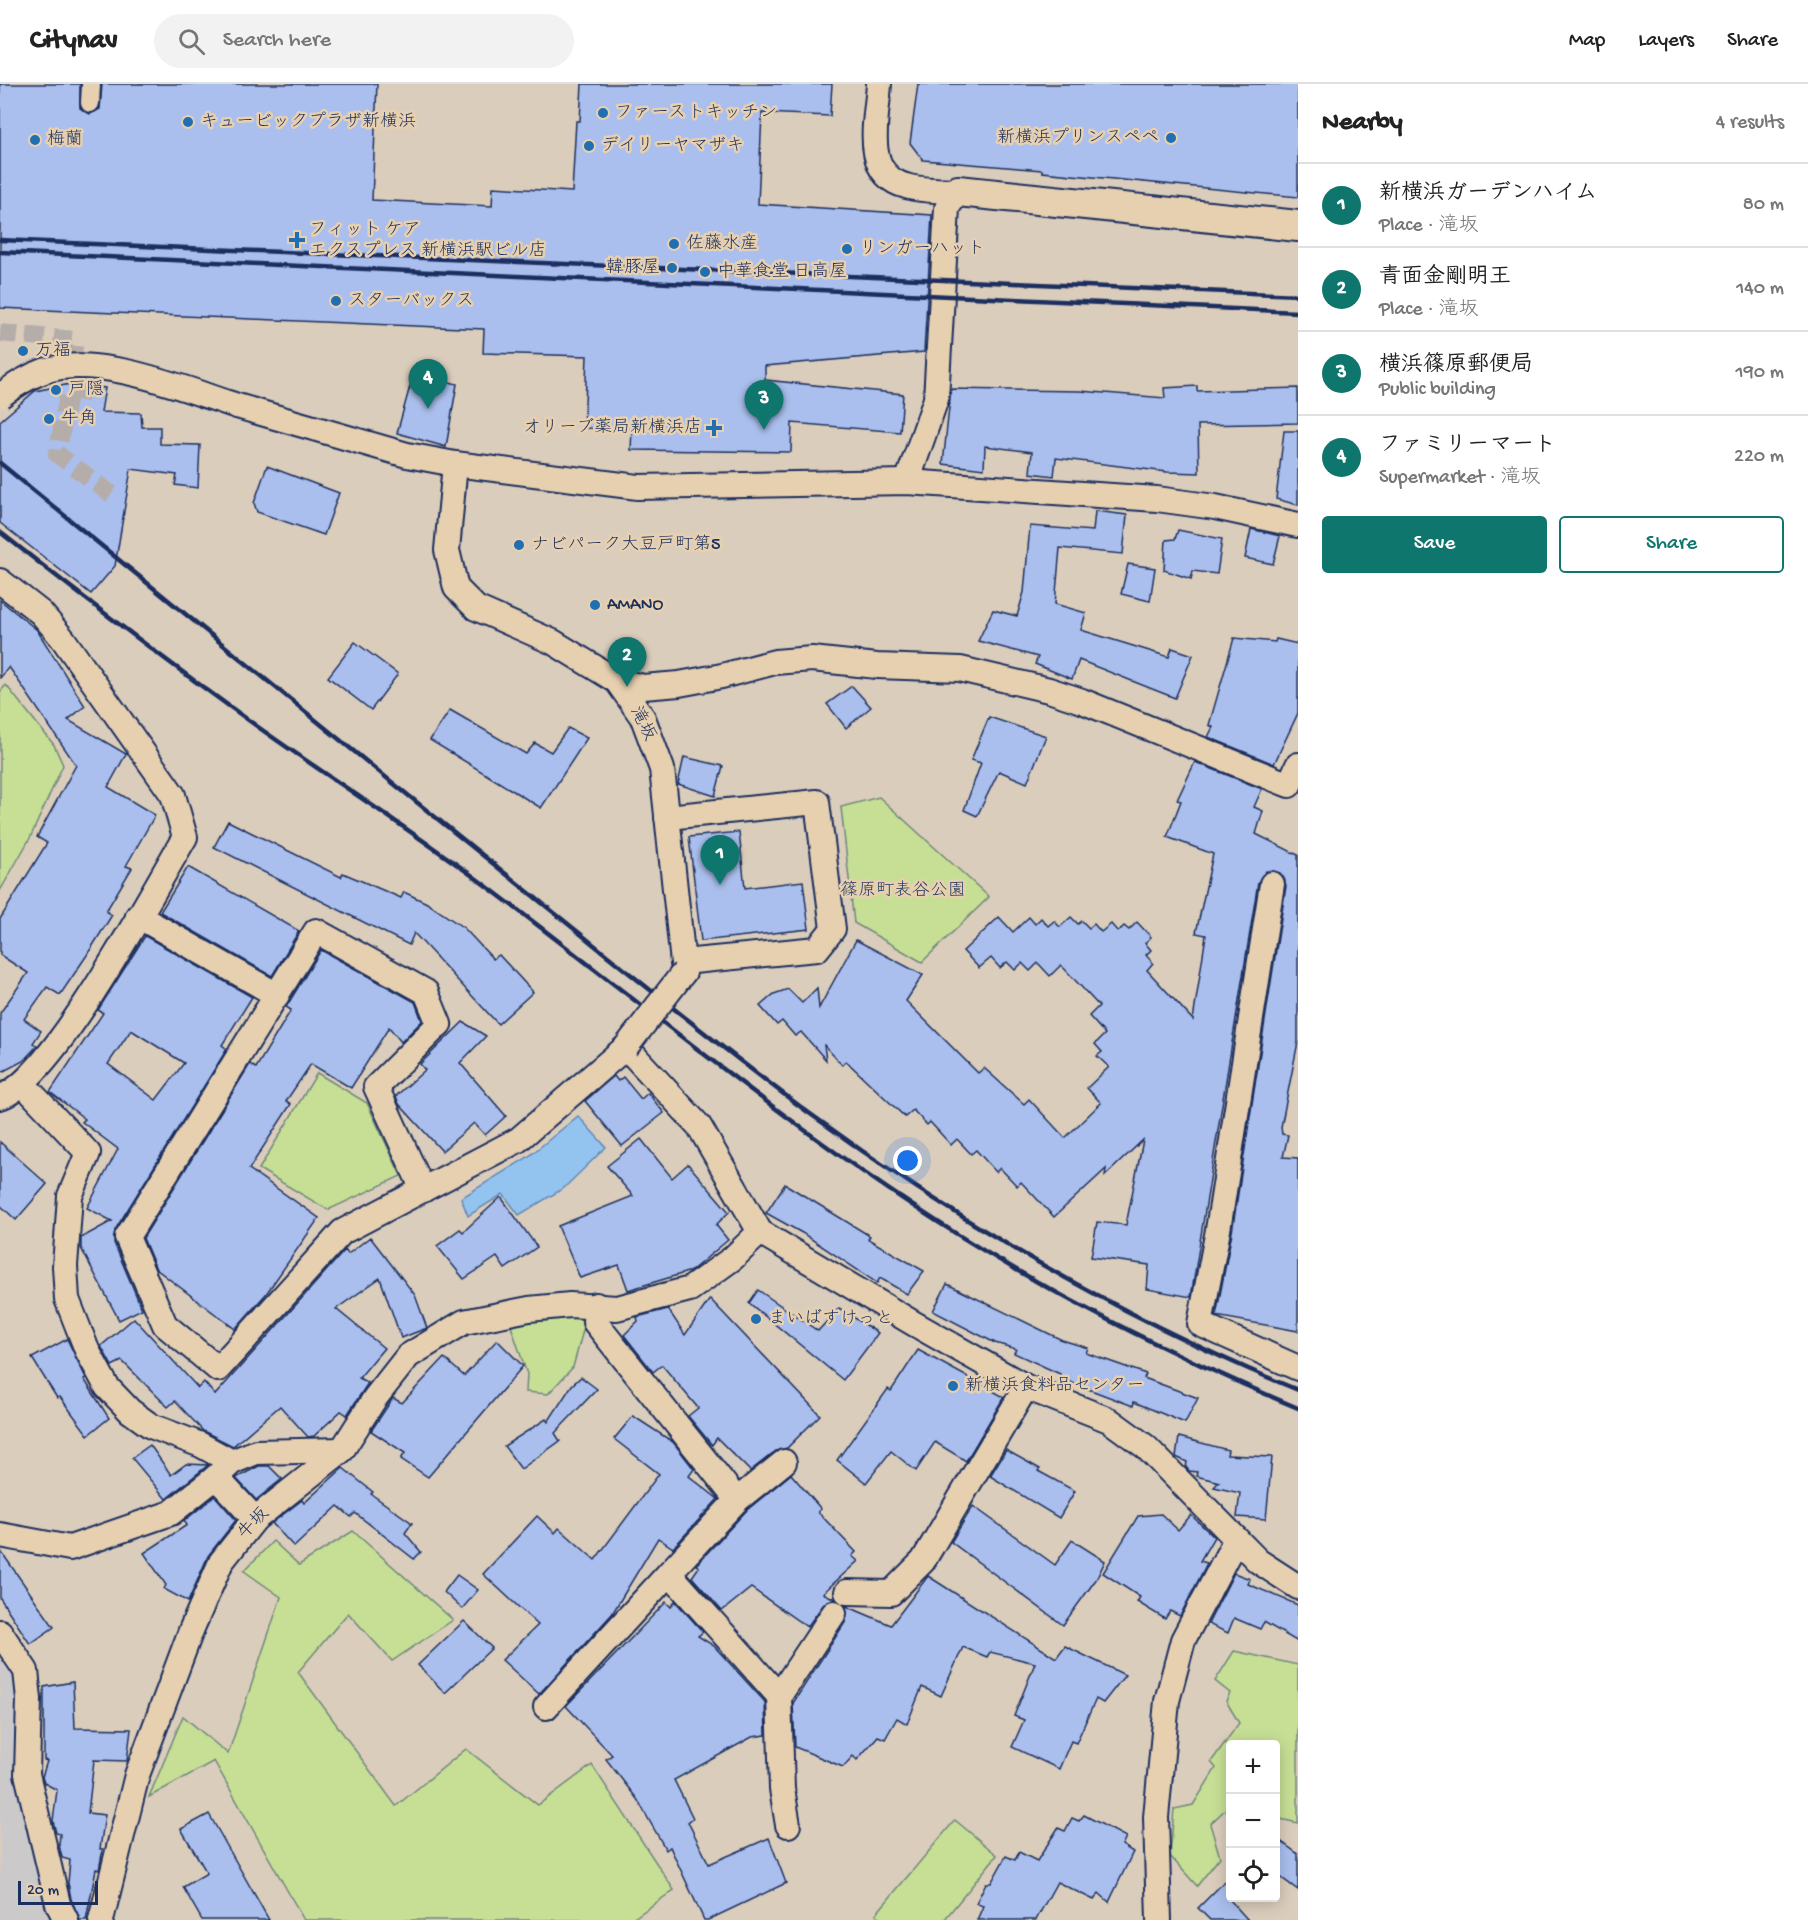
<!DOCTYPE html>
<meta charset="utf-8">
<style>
:root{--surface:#fff;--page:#f2f2f2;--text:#222;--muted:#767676;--line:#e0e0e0;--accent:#0f766e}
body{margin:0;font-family:"Gochi Hand","Klee One",sans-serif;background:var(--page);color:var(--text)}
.controls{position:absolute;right:18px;bottom:18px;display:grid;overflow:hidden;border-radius:6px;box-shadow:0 3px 15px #0003}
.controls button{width:54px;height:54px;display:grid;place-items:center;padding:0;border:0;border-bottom:2px solid var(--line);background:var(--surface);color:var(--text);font:30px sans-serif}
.scale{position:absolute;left:18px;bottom:15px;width:80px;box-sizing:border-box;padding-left:6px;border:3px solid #1b2f5e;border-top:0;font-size:16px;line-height:21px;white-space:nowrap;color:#1b2f5e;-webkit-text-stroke:4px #e7d0b0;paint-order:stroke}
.you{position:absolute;left:908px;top:1077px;width:21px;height:21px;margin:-15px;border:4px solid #fff;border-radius:50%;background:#1a73e8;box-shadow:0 0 0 9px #1a73e833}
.badge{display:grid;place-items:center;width:39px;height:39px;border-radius:50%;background:var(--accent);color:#fff;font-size:20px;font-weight:700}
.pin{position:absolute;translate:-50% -50px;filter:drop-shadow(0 2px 3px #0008)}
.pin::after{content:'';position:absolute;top:32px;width:21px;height:18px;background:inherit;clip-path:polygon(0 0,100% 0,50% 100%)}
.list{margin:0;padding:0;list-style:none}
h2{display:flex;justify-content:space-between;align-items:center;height:78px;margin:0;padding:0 24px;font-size:26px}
h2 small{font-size:20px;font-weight:400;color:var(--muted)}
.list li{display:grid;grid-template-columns:39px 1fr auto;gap:18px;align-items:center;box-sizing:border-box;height:84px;padding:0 24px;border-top:2px solid var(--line)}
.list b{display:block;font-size:22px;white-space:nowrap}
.list p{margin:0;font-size:20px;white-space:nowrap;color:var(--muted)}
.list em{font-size:20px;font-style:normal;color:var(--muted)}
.actions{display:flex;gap:12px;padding:18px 24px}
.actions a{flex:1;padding:14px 0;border:2px solid var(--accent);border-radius:6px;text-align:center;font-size:21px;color:var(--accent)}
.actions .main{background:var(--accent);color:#fff}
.icon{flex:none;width:33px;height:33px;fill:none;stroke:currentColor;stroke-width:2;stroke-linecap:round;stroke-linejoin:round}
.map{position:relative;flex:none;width:1298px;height:1836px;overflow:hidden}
header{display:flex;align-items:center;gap:36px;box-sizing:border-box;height:84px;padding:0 30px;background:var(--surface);border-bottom:2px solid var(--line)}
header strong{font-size:28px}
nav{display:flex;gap:33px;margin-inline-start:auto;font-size:21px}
.search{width:420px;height:54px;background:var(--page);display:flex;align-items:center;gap:15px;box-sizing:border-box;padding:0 21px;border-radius:33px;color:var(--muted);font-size:22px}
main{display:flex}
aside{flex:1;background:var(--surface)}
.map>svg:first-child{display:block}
.built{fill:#ccc9cb}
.green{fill:#c6df95;stroke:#70877a;stroke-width:1.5}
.water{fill:#93c3ef;stroke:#6388b5;stroke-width:1.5}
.building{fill:#aabfed;stroke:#1b2f5e;stroke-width:1.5;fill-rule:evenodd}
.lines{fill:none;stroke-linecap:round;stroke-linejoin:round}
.pedestrian-tunnel{stroke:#b5ada9;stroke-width:18;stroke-dasharray:18 9;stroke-linecap:butt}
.pedestrian-casing{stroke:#1b2f5e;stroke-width:22}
.minor-casing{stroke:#1b2f5e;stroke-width:28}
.tertiary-casing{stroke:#1b2f5e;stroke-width:34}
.pedestrian{stroke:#e7d0b0;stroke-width:18}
.minor{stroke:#e7d0b0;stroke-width:24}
.tertiary{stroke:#e7d0b0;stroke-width:30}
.rail{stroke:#1b2f5e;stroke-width:4.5}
.minor-bridge-casing{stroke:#1b2f5e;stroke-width:28;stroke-linecap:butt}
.minor-bridge{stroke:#e7d0b0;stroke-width:24}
.poi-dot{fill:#1f6fb2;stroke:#e7d0b0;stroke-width:2}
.labels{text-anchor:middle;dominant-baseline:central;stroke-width:5;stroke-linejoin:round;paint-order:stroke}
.poi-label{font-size:18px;fill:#1b2f5e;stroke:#e7d0b0;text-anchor:start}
.street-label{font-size:18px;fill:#1b2f5e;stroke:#e7d0b0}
.park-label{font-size:18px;fill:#2c4164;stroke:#e7d0b0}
</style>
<header>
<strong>Citynav</strong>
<div class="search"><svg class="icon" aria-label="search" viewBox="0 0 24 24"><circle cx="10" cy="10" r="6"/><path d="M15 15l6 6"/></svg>Search here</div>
<nav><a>Map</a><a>Layers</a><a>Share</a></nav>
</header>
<main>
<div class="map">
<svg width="1298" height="1836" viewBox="0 0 1298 1836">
<rect width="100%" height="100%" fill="#dbcdbc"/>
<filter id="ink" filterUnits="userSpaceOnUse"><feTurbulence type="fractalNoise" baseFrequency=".0167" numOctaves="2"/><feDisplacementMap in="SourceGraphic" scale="12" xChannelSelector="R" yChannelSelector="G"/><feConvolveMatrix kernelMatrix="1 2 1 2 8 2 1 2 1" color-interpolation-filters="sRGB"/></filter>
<g filter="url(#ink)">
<path class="built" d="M0 1563 18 1592 56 1836H0Z"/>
<g class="green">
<path d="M6 601 54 661 63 681 30 754 0 807V608Z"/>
<path d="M879 713 989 813 922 878 854 839 841 723Z"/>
<path d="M317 989 367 1019 401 1092 328 1126 259 1085Z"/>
<path d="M589 1225 573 1283 548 1310 526 1308 527 1290 509 1236Z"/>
<path d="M353 1447 453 1536 392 1577 348 1529 298 1588 396 1722 466 1665 538 1721 592 1681 674 1806 631 1836H304L214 1677 149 1713 183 1632 228 1670 281 1513 244 1487 273 1457 299 1481Z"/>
<path d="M1234 1567 1298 1581V1739L1276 1734V1660H1230V1721L1210 1740 1220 1773 1197 1802 1170 1772 1174 1725 1193 1721 1216 1684 1211 1678 1239 1639 1226 1617 1230 1609 1215 1597Z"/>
<path d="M955 1736 997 1771 944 1836H883L876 1830Z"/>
</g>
<path class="water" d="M578 1032 606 1063 564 1104 519 1131 503 1110 468 1132 461 1114 528 1073Z"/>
<g class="building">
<path d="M0 0H80V24L90 30 100 25 102 0H377L372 116 492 122 493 103 572 108 576 37H580L582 0H832L830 32 762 29 758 120 932 131 924 268 765 282V296L903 310 900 348 792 339 791 368 631 366 632 345 584 344 587 272 483 269 484 245 0 224Z"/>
<path d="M918 0H1298V113L1042 88V86L923 76 910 59Z"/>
<path d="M414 288 457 300 446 363 397 349Z"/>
<path d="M70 300 105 304 101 328 141 329 142 343H160V360L200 361 198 404 175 401 177 391 131 385 115 482 91 510 0 439V337L35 307Z"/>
<path d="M1197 302V307L1298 304V339L1198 341 1199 389 1167 388 1056 374 1054 392 1030 389 1032 368 985 362 984 385 943 380 951 305 1080 307 1165 314 1164 304Z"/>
<path d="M1284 347H1298V421L1276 415Z"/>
<path d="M267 382 339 409 324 451 257 428 254 419Z"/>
<path d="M1095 427 1127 431 1123 470 1060 464 1055 520 1086 529 1081 546 1169 573 1172 564 1193 571 1175 614 1079 576 1072 595 1035 580 1038 573 978 557 993 526 1017 532 1024 508 1030 442 1093 447Z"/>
<path d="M1251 445 1280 452 1273 480 1245 474Z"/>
<path d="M1178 446 1222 455 1217 490 1193 487 1191 495 1164 486 1166 456 1175 455Z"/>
<path d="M1128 480 1155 484 1150 517 1121 510Z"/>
<path d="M0 516 37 546 85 622 68 636 126 670 108 703 155 731 126 782 132 784 106 827 112 831 87 871 60 911 47 903 24 935 41 947 33 959 37 962 23 977 0 989V929L28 889 0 871V835L47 759 37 753 76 681 9 583 0 594Z"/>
<path d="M1234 554 1275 558 1276 555 1298 560V629L1274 680 1208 653 1213 643 1209 641Z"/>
<path d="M355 558 398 590 371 626 328 593Z"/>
<path d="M852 602 871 623 846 644 827 620Z"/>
<path d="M450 626 526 670 535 659 551 668 568 644 587 654 541 724 430 656Z"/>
<path d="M989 633 1046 652 1027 699 999 687 977 732 964 726 981 679 971 676Z"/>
<path d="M684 673 723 682 715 712 678 700Z"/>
<path d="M1195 678 1262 705 1254 723 1263 727 1256 750 1298 771V958L1281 1043 1282 1050 1288 1051 1283 1073 1298 1074V1247L1216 1232 1232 1148 1286 802 1280 789 1266 787 1258 798 1191 1213 1147 1205 1149 1181 1091 1173 1097 1138 1126 1141 1143 1056 1105 1092 1106 1085 1054 1133 1021 1098 1017 1102 1000 1084 996 1088 976 1066 971 1070 957 1055 951 1061 930 1038 927 1041 913 1026 905 1033 846 977 842 981 824 961 826 976 801 948 795 952 782 937 777 941 760 922 774 910 788 905 802 919 817 904 819 924 856 856 923 891 906 917 978 989 984 984 1024 1020 1029 1015 1065 1054 1101 1019 1087 1004 1109 983 1097 972 1102 968 1095 960 1105 950 1089 932 1099 922 1061 881 1050 892 1038 879 1030 887 1022 879 1015 886 1007 878 1000 884 991 874 979 884 963 867 999 833 1013 848 1029 833 1035 840 1041 834 1048 842 1054 837 1060 843 1071 833 1078 840 1082 837 1089 844 1094 840 1101 848 1111 840 1118 848 1124 842 1129 846 1137 838 1151 853 1145 859 1151 866 1146 871 1153 879 1147 886 1193 936 1206 851 1196 849 1213 770 1167 753 1181 717 1177 716Z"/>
<path d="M228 737 341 793 343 789 401 814 404 808 427 819 464 844 493 875 499 871 533 908 498 940 414 849 409 861 214 763Z"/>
<path d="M739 748 745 804 803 797 809 845 701 857 689 753Z"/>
<path d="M188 783 299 847 272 892 160 828Z"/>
<path d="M145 852 252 913 222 961 227 965 115 1146 114 1159 142 1225 119 1236 81 1164V1154L112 1137 87 1124 118 1065 82 1038 85 1035 50 1008 103 929 98 926ZM131 946 184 979 156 1016 108 980Z"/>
<path d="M321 866 415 918 422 937 401 958 389 943 351 1004 311 980 286 1017 291 1020 249 1085 319 1134 266 1210 235 1245 156 1185 143 1154 250 980 256 984 291 926 286 923Z"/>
<path d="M463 938 486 952 460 979 506 1032 485 1051 474 1039 442 1067 399 1020 396 1012 425 986 420 980Z"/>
<path d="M614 992 618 997 623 993 641 1015 648 1009 664 1029 622 1062 585 1017Z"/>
<path d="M641 1055 672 1094 688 1080 729 1128 716 1141 728 1156 691 1187 628 1206 619 1181 580 1194 558 1142 633 1112 607 1082Z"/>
<path d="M0 1058 47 1100 16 1136 0 1121Z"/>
<path d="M785 1100 870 1152 868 1155 924 1187 907 1210 880 1194 877 1199 802 1149 766 1129Z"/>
<path d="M501 1113 537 1163 505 1185 497 1173 464 1195 437 1162 460 1145 463 1148Z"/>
<path d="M370 1153 415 1211 427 1244 401 1254 380 1194 336 1225 384 1264 359 1294 368 1299 347 1331 341 1327 314 1352 308 1353 280 1322 233 1362 203 1347 175 1317 168 1323 122 1277 112 1282 101 1262 134 1234 198 1304 204 1298 215 1311 345 1166 348 1170Z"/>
<path d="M947 1200 1062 1256 1088 1264 1086 1269 1146 1290 1144 1294 1198 1314 1185 1339 1134 1318 1133 1322 1059 1294 1060 1290 1014 1269 1016 1265 995 1259 933 1227Z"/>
<path d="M758 1206 818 1247 839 1224 878 1249 843 1296 749 1219Z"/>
<path d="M710 1215 820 1331 787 1364 776 1367 750 1387 717 1354 712 1361 688 1332 698 1324 662 1281 653 1288 624 1251 638 1237 637 1233 668 1225 685 1251Z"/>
<path d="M67 1255 86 1294 84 1295 109 1334 88 1351 60 1313 57 1314 32 1274Z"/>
<path d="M497 1256 523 1282 428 1393 401 1375 405 1369 371 1347 393 1314 402 1319 444 1274 464 1292Z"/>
<path d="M918 1266 1004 1313 966 1377 935 1358 916 1387 891 1367 866 1399 837 1376 888 1305 891 1307Z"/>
<path d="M581 1293 597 1305 555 1349 560 1357 521 1385 504 1362 546 1335 548 1338 572 1301Z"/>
<path d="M633 1332 673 1358 694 1385 689 1392 718 1415 673 1464 658 1454 612 1530 539 1610 502 1576 538 1541 483 1490 537 1432 555 1449 559 1444 595 1476 659 1390 614 1355Z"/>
<path d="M1179 1353 1228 1366 1227 1371 1272 1373 1266 1435 1237 1433 1240 1409 1214 1403 1219 1398 1196 1392 1197 1388 1189 1387 1186 1383 1187 1378 1176 1373Z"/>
<path d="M150 1361 171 1391 186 1380 208 1381 166 1415 132 1374Z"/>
<path d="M1006 1366 1040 1385 1038 1387 1075 1407 1059 1434 990 1392Z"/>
<path d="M259 1382H269L282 1395 256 1416 236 1394Z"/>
<path d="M343 1384 373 1408 371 1410 412 1439 405 1449 421 1468 414 1475 355 1429 351 1433 338 1422 294 1463 272 1439 302 1416 304 1419Z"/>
<path d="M791 1390 821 1425 818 1428 856 1468 852 1472 858 1477 823 1509 835 1515 823 1521 807 1543 751 1504 722 1527 692 1493 699 1483 696 1481 747 1426Z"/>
<path d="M215 1412 236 1436 208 1472 188 1518 164 1505 166 1501 144 1469 187 1441 184 1437Z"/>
<path d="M973 1422 1055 1481 1072 1456 1105 1477 1097 1494 1063 1541 951 1458Z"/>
<path d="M1161 1430 1178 1446 1191 1431 1214 1453 1200 1477 1207 1479 1180 1532 1170 1527 1165 1535 1137 1518 1140 1513 1103 1489 1138 1432Z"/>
<path d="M0 1466 54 1543 30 1560 0 1514Z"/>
<path d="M1234 1489 1250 1495 1248 1500 1298 1521V1558L1264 1538 1260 1545 1234 1534 1228 1549 1208 1540Z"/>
<path d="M457 1491 478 1506 462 1525 444 1508Z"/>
<path d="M928 1492 1056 1574 1065 1562 1125 1591 1103 1619 1096 1615 1076 1659 1071 1657 1059 1685 1012 1663 1024 1636 1014 1632 1035 1579 990 1568 987 1573 963 1563 941 1612 922 1603 907 1640 897 1634 885 1655 878 1652 857 1676 853 1672 843 1683 795 1663 793 1619 846 1537V1522L891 1541Z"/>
<path d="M675 1517 703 1548 698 1552 714 1562 765 1618 766 1651 752 1653 674 1696 693 1734 688 1738 709 1780 769 1754 786 1799 708 1836H704L670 1763 666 1766 637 1715 606 1675 612 1671 566 1622 666 1518 671 1523Z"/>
<path d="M464 1537 492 1564 445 1609 418 1581Z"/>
<path d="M73 1598 75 1644 131 1645 127 1677 94 1676 88 1729 105 1731 100 1765H103L99 1786 96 1785 86 1836H80L71 1815 68 1799 70 1776 62 1774 59 1761 60 1750 56 1749 53 1737 57 1706 44 1699 42 1693 47 1677 44 1676V1603Z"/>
<path d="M209 1730 269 1836H202L183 1803 207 1789 181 1745Z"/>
<path d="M1084 1731 1126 1753 1122 1761 1133 1768 1109 1818 1099 1809 1094 1816 1057 1798 1036 1836H977L983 1822 976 1819 986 1799H991L1006 1772 1015 1776 1019 1768 1037 1777 1058 1744 1065 1747 1072 1734 1079 1737Z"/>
<path d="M1275 1753 1298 1770V1806L1275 1789Z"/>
<path d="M1230 1792V1816L1248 1836H1210L1198 1824Z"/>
</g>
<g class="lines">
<g class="pedestrian-tunnel">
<path d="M0 249 75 256 70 295"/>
<path d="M89 309 69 306 57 370 114 412"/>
</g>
<g class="pedestrian-casing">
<path id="pedestrian" d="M90 19 91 0"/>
</g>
<g class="minor-casing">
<g id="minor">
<path d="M879 0C877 35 861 90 906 102 922 107 941 106 958 107"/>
<path d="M237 322 407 371 455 380 638 403 907 398 1157 415 1215 423 1298 441"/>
<path d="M455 380 447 466 456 504 476 524 553 558 617 597 643 634 662 685 684 888"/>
<path d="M907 398 936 315 947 124 958 107"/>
<path d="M0 497 41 529 63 555 173 711 185 753C154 805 51 999 0 1013"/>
<path d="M617 597 643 603 679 600 722 592 775 578 812 575 877 582 960 585 1049 606 1082 617 1289 701 1298 681"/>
<path d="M667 733 817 718 833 845 817 865 683 878"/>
<path d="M1272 800 1218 1146 1200 1240 1298 1284"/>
<path d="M138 832 277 911"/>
<path d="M23 1000 88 1069 70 1112 65 1182 67 1215 87 1266 107 1303 130 1327 151 1342 201 1361 232 1378 216 1393 255 1435"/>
<path d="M423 1106 376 1003 439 940 426 908 316 847 127 1153 165 1241 218 1285 342 1148 518 1056 626 963 699 1042 760 1148 913 1239 1026 1303 1109 1336 1146 1363 1258 1477 1298 1503"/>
<path d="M596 1221 595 1238 737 1416"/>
<path d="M232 1378 256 1368 342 1366"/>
<path d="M0 1451 70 1464 171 1429 216 1393"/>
<path d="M847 1508 891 1509 923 1477 1026 1303"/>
<path d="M0 1548 26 1587 29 1615 27 1690 58 1820 66 1836"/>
<path d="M779 1612 669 1489 737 1416 784 1378"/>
<path d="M546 1623 669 1489"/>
<path d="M788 1741 782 1705 779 1612 834 1529"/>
<path d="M101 1836 137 1691 192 1544 221 1478 255 1435 342 1366 375 1314 408 1272 464 1238 529 1225 570 1221 617 1224 690 1205 733 1174 760 1148"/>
<path d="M1159 1836 1156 1733 1167 1617 1183 1556 1236 1455"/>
</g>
</g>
<g class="tertiary-casing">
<path id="tertiary" d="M958 107 1298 142"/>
</g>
<use href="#pedestrian" class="pedestrian"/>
<use href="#minor" class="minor"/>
<use href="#tertiary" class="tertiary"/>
<g class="rail">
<path d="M0 156 1298 211"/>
<path d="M0 168 1298 228"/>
<path d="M0 379C179 525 357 671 537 815 627 887 717 961 809 1029 961 1140 1124 1235 1298 1306"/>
<path d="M0 448C85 515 170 580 258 643 333 696 411 746 485 801 657 930 821 1072 1008 1181 1101 1236 1199 1282 1298 1324"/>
</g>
<g class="minor-bridge-casing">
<g id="minor-bridge">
<path d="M0 312C14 302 27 293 44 287 99 269 184 305 237 322"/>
<path d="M626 963 684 888"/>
</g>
</g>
<use href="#minor-bridge" class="minor-bridge"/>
</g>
</g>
<g class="poi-dot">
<circle cx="603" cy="29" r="6"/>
<circle cx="188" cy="38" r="6"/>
<circle cx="1171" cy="54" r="6"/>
<circle cx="35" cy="56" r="6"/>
<circle cx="589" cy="62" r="6"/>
<path d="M294 147h6v6h6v6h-6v6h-6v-6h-6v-6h6z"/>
<circle cx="674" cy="160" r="6"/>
<circle cx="847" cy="165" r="6"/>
<circle cx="672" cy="184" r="6"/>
<circle cx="705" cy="188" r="6"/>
<circle cx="336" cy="217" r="6"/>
<circle cx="23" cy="267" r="6"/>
<circle cx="56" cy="306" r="6"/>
<circle cx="49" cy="335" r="6"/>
<path d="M711 335h6v6h6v6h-6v6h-6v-6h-6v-6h6z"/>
<circle cx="519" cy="461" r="6"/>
<circle cx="595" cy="521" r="6"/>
<circle cx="756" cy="1235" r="6"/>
<circle cx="953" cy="1302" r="6"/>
</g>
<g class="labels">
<g class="poi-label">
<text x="615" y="29">ファーストキッチン</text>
<text x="200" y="38">キュービックプラザ新横浜</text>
<text x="1159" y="54" text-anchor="end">新横浜プリンスペペ</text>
<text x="47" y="56">梅蘭</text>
<text x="601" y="62">デイリーヤマザキ</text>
<text x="309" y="146">フィット ケア<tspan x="309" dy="21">エクスプレス 新横浜駅ビル店</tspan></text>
<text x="686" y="160">佐藤水産</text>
<text x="859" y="165">リンガーハット</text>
<text x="660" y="184" text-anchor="end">韓豚屋</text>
<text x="717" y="188">中華食堂 日高屋</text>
<text x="348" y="217">スターバックス</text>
<text x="35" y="267">万福</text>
<text x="68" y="306">戸隠</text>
<text x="61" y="335">牛角</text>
<text x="702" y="344" text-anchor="end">オリーブ薬局新横浜店</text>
<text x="531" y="461">ナビパーク大豆戸町第5</text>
<text x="607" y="521">AMANO</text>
<text x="768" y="1235">まいばすけっと</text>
<text x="965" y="1302">新横浜食料品センター</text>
</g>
<g class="street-label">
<text transform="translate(642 640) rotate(63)">滝坂</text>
<text transform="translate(254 1440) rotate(-46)">牛坂</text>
</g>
<g class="park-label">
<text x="903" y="807">篠原町表谷公園</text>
</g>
</g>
</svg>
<div class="controls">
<button>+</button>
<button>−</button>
<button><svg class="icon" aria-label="locate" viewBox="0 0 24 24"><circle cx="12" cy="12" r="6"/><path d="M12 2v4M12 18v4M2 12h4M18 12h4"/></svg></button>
</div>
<div class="scale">20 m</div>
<div class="you"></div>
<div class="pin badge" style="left:720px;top:801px">1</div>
<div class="pin badge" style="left:627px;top:603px">2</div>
<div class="pin badge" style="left:764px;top:346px">3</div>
<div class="pin badge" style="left:428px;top:325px">4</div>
</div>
<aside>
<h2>Nearby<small>4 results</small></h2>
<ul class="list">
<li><span class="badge">1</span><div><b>新横浜ガーデンハイム</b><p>Place · 滝坂</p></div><em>80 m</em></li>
<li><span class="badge">2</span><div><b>青面金剛明王</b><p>Place · 滝坂</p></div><em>140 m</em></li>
<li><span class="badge">3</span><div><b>横浜篠原郵便局</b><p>Public building</p></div><em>190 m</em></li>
<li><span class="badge">4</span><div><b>ファミリーマート</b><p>Supermarket · 滝坂</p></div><em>220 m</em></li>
</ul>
<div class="actions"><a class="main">Save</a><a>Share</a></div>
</aside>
</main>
